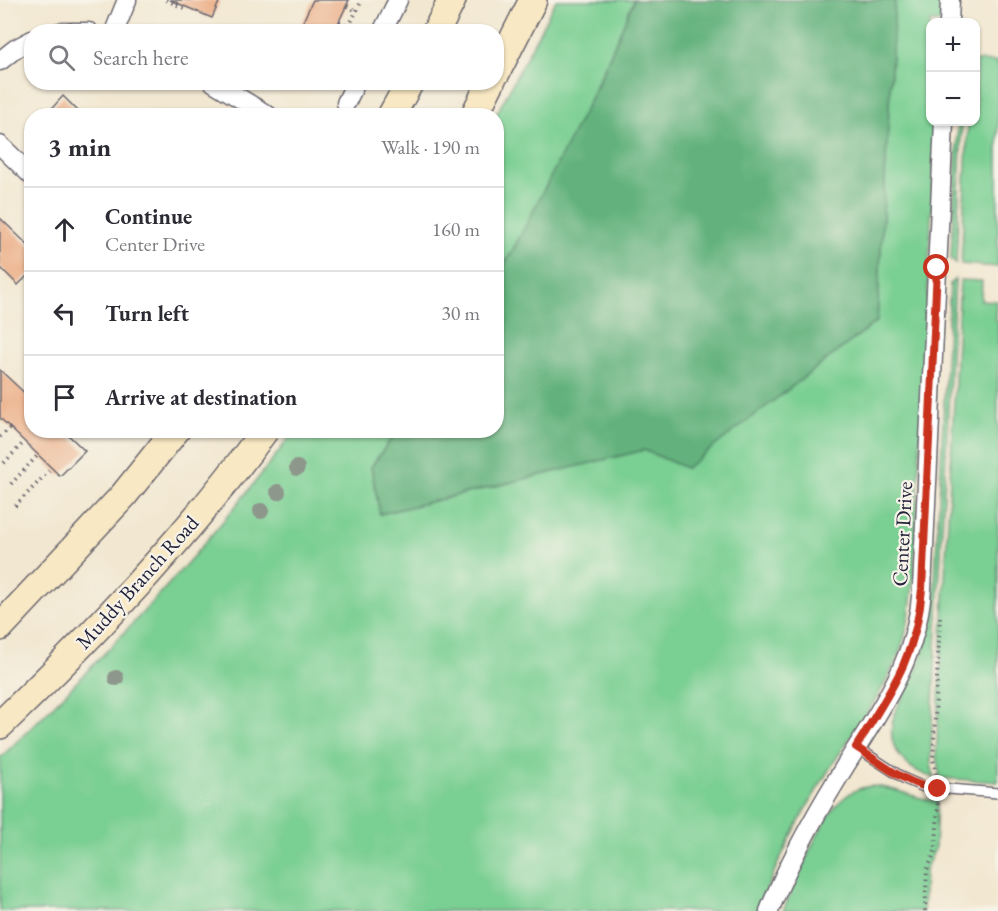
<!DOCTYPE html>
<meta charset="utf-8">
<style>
:root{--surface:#fff;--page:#f7f7f7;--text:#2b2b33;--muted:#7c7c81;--line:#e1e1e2}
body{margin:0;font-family:"EB Garamond",serif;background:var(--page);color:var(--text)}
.controls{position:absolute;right:18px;top:18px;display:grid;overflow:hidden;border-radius:12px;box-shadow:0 2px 4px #0004}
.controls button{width:54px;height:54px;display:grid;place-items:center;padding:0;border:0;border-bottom:2px solid var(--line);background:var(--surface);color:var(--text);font:30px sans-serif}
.stop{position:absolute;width:18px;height:18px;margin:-14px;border:4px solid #c8321e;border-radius:50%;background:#fff}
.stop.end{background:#c8321e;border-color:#fff;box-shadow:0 2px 6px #0008}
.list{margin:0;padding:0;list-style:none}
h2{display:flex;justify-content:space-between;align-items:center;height:78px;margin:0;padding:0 24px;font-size:26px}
h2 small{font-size:20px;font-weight:400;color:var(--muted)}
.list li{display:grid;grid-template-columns:39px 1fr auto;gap:18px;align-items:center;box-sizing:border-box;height:84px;padding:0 24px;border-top:2px solid var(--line)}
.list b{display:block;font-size:22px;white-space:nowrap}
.list p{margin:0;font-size:20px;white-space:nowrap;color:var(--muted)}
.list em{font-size:20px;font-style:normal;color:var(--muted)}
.icon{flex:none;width:33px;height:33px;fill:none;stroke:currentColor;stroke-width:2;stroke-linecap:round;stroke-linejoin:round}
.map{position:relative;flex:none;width:998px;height:911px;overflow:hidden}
.search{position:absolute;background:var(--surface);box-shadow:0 2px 4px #0004;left:24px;top:24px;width:480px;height:66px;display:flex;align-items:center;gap:15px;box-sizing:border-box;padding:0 21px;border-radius:24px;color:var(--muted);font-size:22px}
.panel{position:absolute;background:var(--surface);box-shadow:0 2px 4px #0004;left:24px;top:108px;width:480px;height:330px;border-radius:24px}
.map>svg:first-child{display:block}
.green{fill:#7acf93;stroke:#4e7867;stroke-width:1.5}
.forest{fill:#63b27d;stroke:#426a5c;stroke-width:1.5}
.building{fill:#eba77d}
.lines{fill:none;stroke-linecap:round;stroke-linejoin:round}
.service-casing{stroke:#6b676f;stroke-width:12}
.minor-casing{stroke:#6b676f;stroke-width:21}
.secondary-casing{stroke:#6b676f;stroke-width:30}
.path{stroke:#6b676f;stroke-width:4;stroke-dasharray:1.5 4.5;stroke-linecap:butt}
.service{stroke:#fff;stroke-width:9}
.minor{stroke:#fff;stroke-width:18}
.secondary{stroke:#f8e8c3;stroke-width:27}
.tree{fill:#8e978c}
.route{stroke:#c8321e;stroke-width:8}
.labels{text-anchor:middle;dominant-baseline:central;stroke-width:4.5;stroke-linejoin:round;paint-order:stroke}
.street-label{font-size:21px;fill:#22223b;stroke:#f7f3e8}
</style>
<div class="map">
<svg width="998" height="911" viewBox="0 0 998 911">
<rect width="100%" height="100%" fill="#f7f3e8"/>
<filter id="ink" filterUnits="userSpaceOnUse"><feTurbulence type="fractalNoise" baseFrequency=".0167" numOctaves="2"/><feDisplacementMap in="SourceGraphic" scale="12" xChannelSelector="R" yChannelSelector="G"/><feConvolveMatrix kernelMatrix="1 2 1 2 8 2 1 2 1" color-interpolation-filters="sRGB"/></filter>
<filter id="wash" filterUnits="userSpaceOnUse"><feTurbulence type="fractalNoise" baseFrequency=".008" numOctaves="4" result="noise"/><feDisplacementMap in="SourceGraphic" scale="24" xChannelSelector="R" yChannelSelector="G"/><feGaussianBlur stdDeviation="1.35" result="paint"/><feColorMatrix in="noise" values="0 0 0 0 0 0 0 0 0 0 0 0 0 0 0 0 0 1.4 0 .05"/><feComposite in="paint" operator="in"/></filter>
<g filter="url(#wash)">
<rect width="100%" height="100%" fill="#f2e7d0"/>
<g class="green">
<path d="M556 0H634C594 94 549 189 497 277L496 115Z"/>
<path d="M895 0H942L941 22H930V122H936L914 566C912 595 910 628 898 656 881 698 851 734 827 773 800 817 776 863 758 911H0V758C106 656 207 549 294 431H397L371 467 380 514 644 450 686 468 877 321Z"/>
<path d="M976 61 998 62V267L961 264 968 122H976Z"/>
<path d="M958 122H962L956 264 951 259Z"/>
<path d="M955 279 931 748V765L935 778C904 770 883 746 895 713 900 699 909 686 915 672 923 655 928 637 933 619L950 284Z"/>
<path d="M960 280 982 281 981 300 996 301 995 320 998 321V782L940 778 936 756Z"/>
<path d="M870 786C894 786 914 799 937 801L935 849 925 870 923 911H783C795 883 822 814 845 797 853 790 861 788 870 786Z"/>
</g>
<path class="forest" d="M634 0H895L877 321 686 468 644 450 380 514 371 467 397 431 496 430 497 277 513 250 597 86Z"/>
<g id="blocks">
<g class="building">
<path d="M170 0H220L212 18Z"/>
<path d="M313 0H349L334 32H298Z"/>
<path d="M63 96 83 116H45Z"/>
<path d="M0 218 32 249V271L18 285 0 267Z"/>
<path d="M0 370 32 400V430H63L85 451 60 476 0 418Z"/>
</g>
</g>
</g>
<g filter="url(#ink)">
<use href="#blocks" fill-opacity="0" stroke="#6b676f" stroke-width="1.5"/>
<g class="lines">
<g class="service-casing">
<path id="service" d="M856 747 905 779 924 787 998 793"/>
</g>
<g class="minor-casing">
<g id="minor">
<path d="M949 22 950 0"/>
<path d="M60 32H89"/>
<path d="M114 32 127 0"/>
<path d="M382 32 398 0"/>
<path d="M0 61 15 49 32 40"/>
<path d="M213 82 269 116"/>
<path d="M346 103 356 82"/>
<path d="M0 145 32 176"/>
<path d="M769 911C788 864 812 820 839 776 877 713 916 666 922 589L944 122"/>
</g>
</g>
<g class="secondary-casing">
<g id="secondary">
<path d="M436 32 452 0"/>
<path d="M496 73 533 0"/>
<path d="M391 116 410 82"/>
<path d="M474 116 491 82"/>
<path d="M0 627 123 496 176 430"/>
<path d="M0 725C95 634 187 537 265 430"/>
</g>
</g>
<g class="path">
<path d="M166 0 184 8 185 6"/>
<path d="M347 6 357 11"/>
<path d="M339 22 348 27"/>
<path d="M346 32 362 0"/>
<path d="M0 437 10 428"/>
<path d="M4 463 24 442"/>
<path d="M11 484 38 455"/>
<path d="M15 506 52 468"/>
<path d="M936 774 933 759 940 617"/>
<path d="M925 911 927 870 936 849 938 802"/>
</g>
<use href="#service" class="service"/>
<use href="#minor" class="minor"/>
<use href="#secondary" class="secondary"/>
</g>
<g class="tree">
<circle cx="297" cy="468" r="8"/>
<circle cx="278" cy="492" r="8"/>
<circle cx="261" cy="511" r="8"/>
<circle cx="116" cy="678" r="8"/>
</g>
</g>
<g class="lines" filter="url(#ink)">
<path class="route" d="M937 268 922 589C917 656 890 692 856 747 881 763 907 786 938 789"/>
</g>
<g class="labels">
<g class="street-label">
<text transform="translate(902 534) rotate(-87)">Center Drive</text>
<text transform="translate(137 582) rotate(-48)">Muddy Branch Road</text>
</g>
</g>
</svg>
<div class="controls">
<button>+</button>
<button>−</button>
</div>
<div class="stop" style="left:937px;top:268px"></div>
<div class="stop end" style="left:938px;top:789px"></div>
<div class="search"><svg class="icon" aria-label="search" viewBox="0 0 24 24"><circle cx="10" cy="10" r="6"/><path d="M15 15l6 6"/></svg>Search here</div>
<section class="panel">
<h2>3 min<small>Walk · 190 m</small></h2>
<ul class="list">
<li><svg class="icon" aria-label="ahead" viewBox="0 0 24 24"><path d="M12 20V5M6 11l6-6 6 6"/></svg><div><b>Continue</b><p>Center Drive</p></div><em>160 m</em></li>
<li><svg class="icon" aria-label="left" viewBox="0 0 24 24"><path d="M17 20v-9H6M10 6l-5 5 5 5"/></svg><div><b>Turn left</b></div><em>30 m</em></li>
<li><svg class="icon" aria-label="arrive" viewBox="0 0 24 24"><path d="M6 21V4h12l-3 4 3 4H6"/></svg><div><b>Arrive at destination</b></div></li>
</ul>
</section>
</div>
